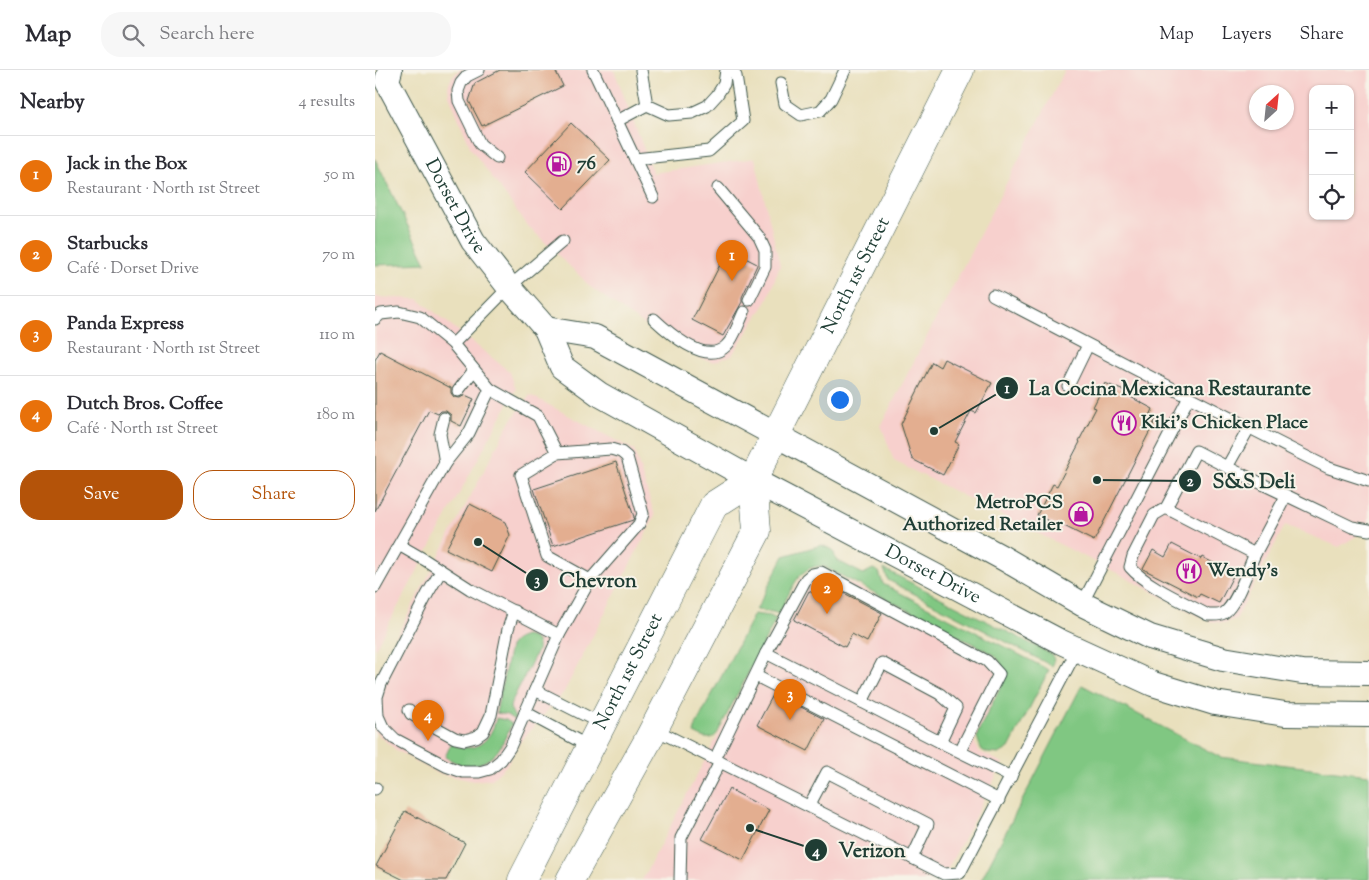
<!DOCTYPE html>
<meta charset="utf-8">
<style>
:root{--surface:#fff;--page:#f7f7f7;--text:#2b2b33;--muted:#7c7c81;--line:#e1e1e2;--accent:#b45309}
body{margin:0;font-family:"Sorts Mill Goudy",serif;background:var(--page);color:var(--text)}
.controls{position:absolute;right:15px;top:15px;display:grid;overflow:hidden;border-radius:10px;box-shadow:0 1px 4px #0004}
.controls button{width:45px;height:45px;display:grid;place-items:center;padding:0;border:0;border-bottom:1px solid var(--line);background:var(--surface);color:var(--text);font:25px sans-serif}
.compass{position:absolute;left:874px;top:15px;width:45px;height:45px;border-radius:50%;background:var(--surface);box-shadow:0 1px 4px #0004;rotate:27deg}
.you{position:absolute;left:464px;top:329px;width:18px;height:18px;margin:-12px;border:4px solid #fff;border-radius:50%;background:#1a73e8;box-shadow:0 0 0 8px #1a73e833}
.badge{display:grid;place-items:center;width:32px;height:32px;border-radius:50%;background:var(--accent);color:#fff;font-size:16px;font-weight:700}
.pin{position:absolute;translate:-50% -41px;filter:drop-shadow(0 1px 2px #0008)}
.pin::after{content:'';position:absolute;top:26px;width:18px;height:15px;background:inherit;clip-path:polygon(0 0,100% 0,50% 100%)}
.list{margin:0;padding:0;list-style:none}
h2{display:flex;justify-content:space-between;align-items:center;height:65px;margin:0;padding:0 20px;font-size:21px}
h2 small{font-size:16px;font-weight:400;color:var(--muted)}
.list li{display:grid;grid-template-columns:32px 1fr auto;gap:15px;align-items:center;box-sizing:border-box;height:80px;padding:0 20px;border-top:1px solid var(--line)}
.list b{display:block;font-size:19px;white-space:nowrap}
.list p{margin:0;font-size:16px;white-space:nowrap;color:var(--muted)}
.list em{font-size:16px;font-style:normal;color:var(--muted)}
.actions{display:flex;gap:10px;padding:15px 20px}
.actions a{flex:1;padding:11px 0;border:1px solid var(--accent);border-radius:20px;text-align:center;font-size:18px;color:var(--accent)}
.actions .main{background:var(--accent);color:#fff}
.icon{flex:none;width:28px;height:28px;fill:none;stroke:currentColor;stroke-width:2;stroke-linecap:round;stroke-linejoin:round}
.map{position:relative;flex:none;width:994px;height:810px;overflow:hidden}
header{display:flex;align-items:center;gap:30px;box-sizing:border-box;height:70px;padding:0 25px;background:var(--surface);border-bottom:1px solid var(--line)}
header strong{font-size:24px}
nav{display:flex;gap:28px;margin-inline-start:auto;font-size:18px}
.search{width:350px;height:45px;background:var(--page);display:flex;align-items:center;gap:12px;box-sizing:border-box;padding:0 18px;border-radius:20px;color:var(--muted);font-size:19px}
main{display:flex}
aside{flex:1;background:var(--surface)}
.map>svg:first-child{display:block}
.built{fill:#f7d0cd;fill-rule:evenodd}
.green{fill:#80c782;stroke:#50825b}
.building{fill:#e3ae90}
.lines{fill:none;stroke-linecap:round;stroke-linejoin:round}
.service-casing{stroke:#3d5549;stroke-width:13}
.minor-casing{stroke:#3d5549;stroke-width:26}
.primary-casing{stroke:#3d5549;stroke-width:29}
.service{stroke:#fff;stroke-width:11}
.minor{stroke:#fff;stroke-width:24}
.primary{stroke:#fff;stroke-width:28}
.labels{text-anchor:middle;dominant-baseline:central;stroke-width:4;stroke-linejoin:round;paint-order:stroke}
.poi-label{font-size:19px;font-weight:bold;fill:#1f3d34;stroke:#f7f3e8;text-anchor:start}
.street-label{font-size:19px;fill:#1f3d34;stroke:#f7f3e8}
.leader{fill:none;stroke:#1f3d34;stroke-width:2}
.callout-dot{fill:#1f3d34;stroke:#f7f3e8;stroke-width:2}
.mark-label{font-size:15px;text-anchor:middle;font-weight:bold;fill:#fff}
.callout-label{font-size:20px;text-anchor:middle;font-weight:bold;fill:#1f3d34;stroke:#f7f3e8;stroke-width:4;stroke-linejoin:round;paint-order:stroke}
</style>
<header>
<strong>Map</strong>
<div class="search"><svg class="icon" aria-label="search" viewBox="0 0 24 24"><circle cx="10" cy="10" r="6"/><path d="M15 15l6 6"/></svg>Search here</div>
<nav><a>Map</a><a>Layers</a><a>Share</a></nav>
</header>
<main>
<aside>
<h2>Nearby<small>4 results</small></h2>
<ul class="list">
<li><span class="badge" style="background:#e8710a">1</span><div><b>Jack in the Box</b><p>Restaurant · North 1st Street</p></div><em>50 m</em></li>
<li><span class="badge" style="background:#e8710a">2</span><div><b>Starbucks</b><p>Café · Dorset Drive</p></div><em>70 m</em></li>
<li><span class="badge" style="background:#e8710a">3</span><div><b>Panda Express</b><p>Restaurant · North 1st Street</p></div><em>110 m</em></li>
<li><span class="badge" style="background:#e8710a">4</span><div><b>Dutch Bros. Coffee</b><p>Café · North 1st Street</p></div><em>180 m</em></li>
</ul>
<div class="actions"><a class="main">Save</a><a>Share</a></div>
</aside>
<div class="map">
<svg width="994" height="810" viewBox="0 0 994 810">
<rect width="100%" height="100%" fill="#f7f3e8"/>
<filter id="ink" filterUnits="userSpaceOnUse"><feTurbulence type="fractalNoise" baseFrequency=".02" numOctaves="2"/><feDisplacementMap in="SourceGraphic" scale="10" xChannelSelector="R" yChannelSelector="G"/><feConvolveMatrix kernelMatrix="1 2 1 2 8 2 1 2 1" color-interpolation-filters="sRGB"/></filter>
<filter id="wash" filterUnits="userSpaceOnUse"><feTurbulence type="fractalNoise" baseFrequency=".0096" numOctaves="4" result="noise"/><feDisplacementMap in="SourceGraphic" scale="20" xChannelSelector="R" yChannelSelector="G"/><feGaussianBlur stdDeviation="1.12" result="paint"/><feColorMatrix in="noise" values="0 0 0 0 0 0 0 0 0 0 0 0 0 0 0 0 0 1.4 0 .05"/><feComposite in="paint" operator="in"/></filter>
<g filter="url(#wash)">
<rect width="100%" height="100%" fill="#e9e0bd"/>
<g class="built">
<path d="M84 0H239L278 103 380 88 405 195 392 231 357 285 339 292 322 287 257 247 214 216 207 208 153 156 96 79 74 25 73 16 77 7Z"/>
<path d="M690 0H994V458L964 477 910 455 861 549 849 553 833 551 746 505 519 391 506 355ZM938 19H975V146H938ZM882 22H912V52H882Z"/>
<path d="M0 227 43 229 135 302 141 319 0 579Z"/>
<path d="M155 325 259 380 280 446 189 622 145 672 131 696 117 709 99 711 62 703 21 680 0 662V607L133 355Z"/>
<path d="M456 503 617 585 626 596 628 607 599 672 605 682 628 693 567 810H267L425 508Z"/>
</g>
<g class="green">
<path d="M0 89 51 193 0 195Z"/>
<path d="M446 475 458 480 461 490 488 504 498 499 504 502 508 514 674 600 634 678 624 684 612 683 607 680 605 676 602 667 603 662 628 612C630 600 627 592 618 584L448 496C441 496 435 497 429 502 420 508 409 534 404 544L398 542 381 540 409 486Z"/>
<path d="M509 499 678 585 679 592 677 596 513 510Z"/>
<path d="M379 544 395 546 401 549 342 664C335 672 327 667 319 663L321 655Z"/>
<path d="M150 566C159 567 164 570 163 579L136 633 135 638 140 648 139 650 132 645 121 643 135 577C138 570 144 568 150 566Z"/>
<path d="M707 615 845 687 994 705V810H606Z"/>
<path d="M121 648 131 650 137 654C133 662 129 671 124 679 117 690 102 697 89 695 82 694 76 690 70 687L76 674C100 685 116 671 121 648Z"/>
</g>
<g id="blocks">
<g class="building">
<path d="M125 0H180L188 16 107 56 94 31 100 13Z"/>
<path d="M196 53 235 90 188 139 150 102Z"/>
<path d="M353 179 382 194V195L367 227V232L348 266 317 250Z"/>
<path d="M5 281 76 318V323L79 327 85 328 90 325 99 329 86 356 76 351V345L71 341H66L63 344 54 340 0 441V290Z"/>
<path d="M569 289 617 313 601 343 596 341 580 372 584 374 568 405 537 389 526 354 557 292 565 297Z"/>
<path d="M730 313 749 321 748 323 778 339 775 346 781 349 719 471 683 453 681 455 662 445 678 414 682 416 705 372 704 371 721 338 718 337Z"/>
<path d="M241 392 259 447 258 450 178 476 159 419Z"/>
<path d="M95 434 130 452 135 465 117 502 71 479Z"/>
<path d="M797 474 826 489 827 487 859 504 844 533 825 524 823 527 768 499 778 480 790 487Z"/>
<path d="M448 517 467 527 469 523 507 543 492 572 477 564 470 577 419 550 434 521 443 526Z"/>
<path d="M399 623 449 649 433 681 382 655Z"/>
<path d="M354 719 394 740 368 790 327 769Z"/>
<path d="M30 741 90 773 71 810H29L1 796Z"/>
</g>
</g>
</g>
<g filter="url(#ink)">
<use href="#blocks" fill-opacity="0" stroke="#3d5549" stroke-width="1"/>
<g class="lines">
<g class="service-casing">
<g id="service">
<path d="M104 0 92 6 86 13 83 21 84 31 105 74 122 88"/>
<path d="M218 0 278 127"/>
<path d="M406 13 410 34 426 45 445 41 456 29 470 0"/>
<path d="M272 35 294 45 317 43 332 36 342 25 349 14 351 0"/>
<path d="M242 51 272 35 266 0"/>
<path d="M260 89 334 81 368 51 361 6 357 0"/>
<path d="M343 118 384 167 390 180V197L374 230"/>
<path d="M618 225 814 327 924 383 954 398 994 411"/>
<path d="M0 249 6 244 24 242 45 247 78 274 115 319 94 363 70 393 0 517"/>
<path d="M279 249C294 263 331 296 351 276 359 269 364 252 369 242"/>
<path d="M78 274 134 217 188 171"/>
<path d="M693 316 713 275"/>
<path d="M83 321 99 300"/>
<path d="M69 348 65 364 70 393"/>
<path d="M874 358 852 397 977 457 994 460"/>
<path d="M182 383 236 379 246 382 252 387 268 444 264 454 215 510"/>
<path d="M852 397 821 381 791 438 880 484 911 426"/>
<path d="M791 438 779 445 758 486 755 497C771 516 811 533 833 545 839 545 844 546 849 543 862 534 873 498 880 484"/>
<path d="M24 475 50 490 95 519 184 565"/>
<path d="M66 501 53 523 6 614 2 627 3 646 8 657 20 669 71 696 88 702H104L115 699 126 690 135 677 184 565 215 510 172 486 146 405 182 383 163 346 115 319"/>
<path d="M707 534 814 327"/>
<path d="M391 583 487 632 507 593 565 624 581 638 565 672 636 707"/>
<path d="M381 606 624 730"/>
<path d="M160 620 227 654"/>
<path d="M487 632 565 672"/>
<path d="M34 640 36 644 80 668 89 670 101 667 108 662 116 645 133 559 139 541"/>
<path d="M150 642 215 677"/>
<path d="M279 659 569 804 585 803 702 580"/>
<path d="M340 689 391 583 431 509 437 504 446 502 612 591 624 604 585 681"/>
<path d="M0 719 1 718"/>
<path d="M434 736 452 702 553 754 537 788"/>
<path d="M305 810 306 768 345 692"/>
</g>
</g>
<g class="minor-casing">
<g id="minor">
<path id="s1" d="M15 0 12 11 98 171 134 217 171 259 187 297 224 324 378 410 684 571 778 614 840 633 910 644 994 645"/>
<path d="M171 259 220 267 628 488 707 534 775 567 848 589 927 602 994 603"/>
</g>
</g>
<g class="primary-casing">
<g id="primary">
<path id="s2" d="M147 810 339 435 378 410"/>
<path id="s3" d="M195 810 271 674 382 461 378 410 585 0"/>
</g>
</g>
<use href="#service" class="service"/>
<use href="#minor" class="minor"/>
<use href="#primary" class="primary"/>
</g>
</g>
<defs>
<g id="fuel-ring" transform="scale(1.25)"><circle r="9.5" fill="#f7f3e8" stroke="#b5179e" stroke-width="1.5"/><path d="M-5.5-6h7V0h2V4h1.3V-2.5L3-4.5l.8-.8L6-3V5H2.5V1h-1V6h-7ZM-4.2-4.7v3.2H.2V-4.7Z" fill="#b5179e"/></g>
<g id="restaurant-ring" transform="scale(1.25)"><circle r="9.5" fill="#f7f3e8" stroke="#b5179e" stroke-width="1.5"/><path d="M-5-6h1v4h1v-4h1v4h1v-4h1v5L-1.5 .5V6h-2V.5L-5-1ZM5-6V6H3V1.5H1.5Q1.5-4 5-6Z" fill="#b5179e"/></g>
<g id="shop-ring" transform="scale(1.25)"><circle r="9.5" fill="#f7f3e8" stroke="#b5179e" stroke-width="1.5"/><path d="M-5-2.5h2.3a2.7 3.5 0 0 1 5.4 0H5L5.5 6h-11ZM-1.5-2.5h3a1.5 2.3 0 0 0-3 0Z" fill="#b5179e"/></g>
</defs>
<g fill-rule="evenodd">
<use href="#fuel-ring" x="184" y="94"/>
<use href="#restaurant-ring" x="749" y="353"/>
<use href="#shop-ring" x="706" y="444"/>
<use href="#restaurant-ring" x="814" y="501"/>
</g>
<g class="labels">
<g class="poi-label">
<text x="202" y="94">76</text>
<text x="766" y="353">Kiki's Chicken Place</text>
<text x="688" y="433" text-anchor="end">MetroPCS<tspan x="688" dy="22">Authorized Retailer</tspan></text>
<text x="832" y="501">Wendy's</text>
</g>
<g class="street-label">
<text stroke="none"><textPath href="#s1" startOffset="154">Dorset Drive</textPath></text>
<text stroke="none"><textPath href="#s3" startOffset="676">North 1st Street</textPath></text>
<text stroke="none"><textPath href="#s1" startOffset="774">Dorset Drive</textPath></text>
<text stroke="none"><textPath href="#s2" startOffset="234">North 1st Street</textPath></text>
</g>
</g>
<path class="leader" d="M559 361L632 318M722 410L815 411M103 472L162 510M375 758L441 780"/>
<g class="callout-dot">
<circle cx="559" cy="361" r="5"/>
<circle cx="722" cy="410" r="5"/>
<circle cx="103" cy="472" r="5"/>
<circle cx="375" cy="758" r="5"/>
<circle cx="632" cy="318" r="12"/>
<circle cx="815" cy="411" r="12"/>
<circle cx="162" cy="510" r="12"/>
<circle cx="441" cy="780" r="12"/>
</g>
<g class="mark-label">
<text x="632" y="323">1</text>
<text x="815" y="416">2</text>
<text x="162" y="515">3</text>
<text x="441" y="786">4</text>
</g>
<g class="callout-label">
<text x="795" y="325">La Cocina Mexicana Restaurante</text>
<text x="879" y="418">S&amp;S Deli</text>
<text x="223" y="517">Chevron</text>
<text x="497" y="787">Verizon</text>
</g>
</svg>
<div class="controls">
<button>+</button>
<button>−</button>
<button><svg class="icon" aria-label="locate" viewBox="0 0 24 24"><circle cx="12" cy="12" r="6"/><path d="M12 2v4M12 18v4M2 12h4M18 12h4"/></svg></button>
</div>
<svg class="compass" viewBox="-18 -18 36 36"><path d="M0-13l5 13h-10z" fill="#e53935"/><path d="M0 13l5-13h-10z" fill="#7c7c81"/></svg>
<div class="you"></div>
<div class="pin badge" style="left:357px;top:211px;background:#e8710a">1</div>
<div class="pin badge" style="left:452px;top:544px;background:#e8710a">2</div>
<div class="pin badge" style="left:415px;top:650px;background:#e8710a">3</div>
<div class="pin badge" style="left:53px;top:671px;background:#e8710a">4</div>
</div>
</main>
